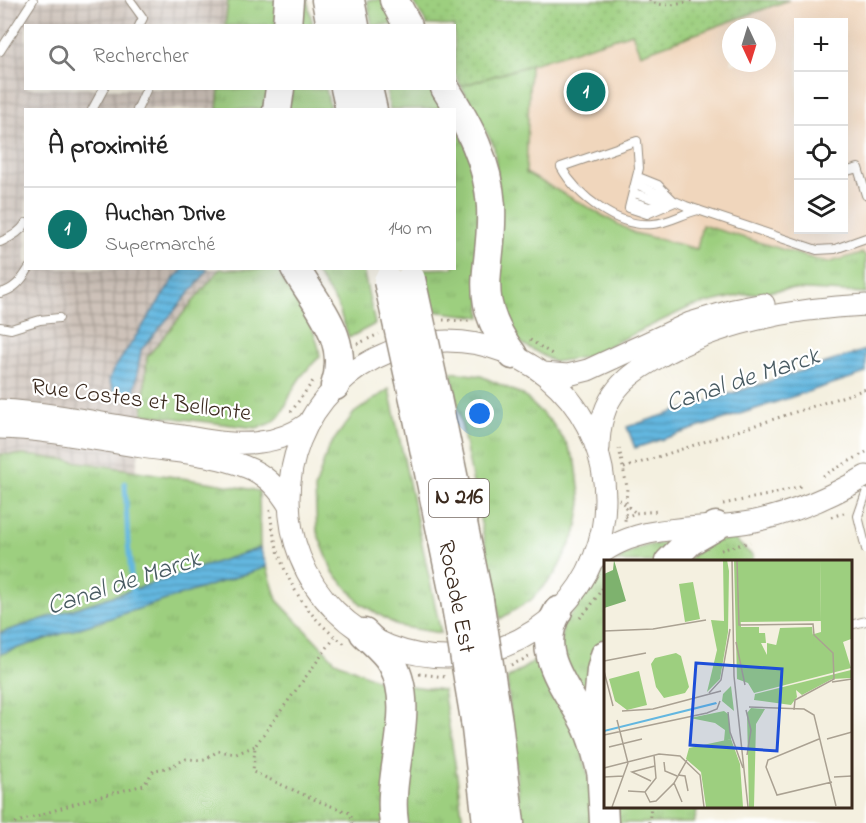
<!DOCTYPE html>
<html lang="fr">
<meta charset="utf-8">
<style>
:root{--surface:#fff;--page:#f2f2f2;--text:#222;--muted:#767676;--line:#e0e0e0;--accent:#0f766e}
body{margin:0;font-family:"Indie Flower",sans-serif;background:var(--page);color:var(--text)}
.controls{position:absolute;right:18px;top:18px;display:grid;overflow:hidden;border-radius:0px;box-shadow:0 6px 24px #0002}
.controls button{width:54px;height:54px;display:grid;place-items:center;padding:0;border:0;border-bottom:2px solid var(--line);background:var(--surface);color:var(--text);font:30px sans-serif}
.compass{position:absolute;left:722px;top:18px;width:54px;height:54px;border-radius:50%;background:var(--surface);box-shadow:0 6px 24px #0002;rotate:176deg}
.you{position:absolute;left:480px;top:414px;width:21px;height:21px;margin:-15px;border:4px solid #fff;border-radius:50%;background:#1a73e8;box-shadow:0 0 0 9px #1a73e833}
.badge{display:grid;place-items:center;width:39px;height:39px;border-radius:50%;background:var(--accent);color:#fff;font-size:20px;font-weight:700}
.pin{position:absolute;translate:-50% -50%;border:3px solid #fff;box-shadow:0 2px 6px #0006}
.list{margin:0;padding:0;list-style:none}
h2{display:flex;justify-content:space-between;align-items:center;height:78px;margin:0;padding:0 24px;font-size:26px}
h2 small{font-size:20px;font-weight:400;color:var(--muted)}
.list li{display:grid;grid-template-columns:39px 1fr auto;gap:18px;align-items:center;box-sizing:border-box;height:84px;padding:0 24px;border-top:2px solid var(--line)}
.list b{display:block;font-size:22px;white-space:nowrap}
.list p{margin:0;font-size:20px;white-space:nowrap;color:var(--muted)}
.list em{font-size:20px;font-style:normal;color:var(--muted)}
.icon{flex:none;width:33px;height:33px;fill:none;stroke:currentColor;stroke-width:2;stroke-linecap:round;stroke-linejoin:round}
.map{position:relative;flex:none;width:866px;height:823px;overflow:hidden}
.search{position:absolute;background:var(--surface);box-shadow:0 6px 24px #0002;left:24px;top:24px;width:432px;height:66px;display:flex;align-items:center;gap:15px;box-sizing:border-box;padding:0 21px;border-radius:0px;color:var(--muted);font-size:22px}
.panel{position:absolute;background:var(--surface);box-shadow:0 6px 24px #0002;left:24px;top:108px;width:432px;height:162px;border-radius:0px}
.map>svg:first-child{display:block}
.built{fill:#f0d6bc;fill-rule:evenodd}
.industrial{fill:url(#industrial-grid)}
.grass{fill:url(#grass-tufts);stroke:#6c7c4e;stroke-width:1.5}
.park{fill:url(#park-dots);stroke:#6c7c4e;stroke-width:1.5}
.water{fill:url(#water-rules);stroke:#4f707f;stroke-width:1.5}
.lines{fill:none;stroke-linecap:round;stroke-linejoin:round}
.stream{stroke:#63b7e0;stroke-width:5}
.lane-casing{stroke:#988d7f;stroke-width:10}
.secondary-casing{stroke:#988d7f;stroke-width:23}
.highway-casing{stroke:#988d7f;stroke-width:31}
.path{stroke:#988d7f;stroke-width:3;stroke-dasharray:1.5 4.5;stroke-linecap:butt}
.lane{stroke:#fff;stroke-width:8}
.secondary{stroke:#fff;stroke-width:21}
.highway{stroke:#fff;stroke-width:28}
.highway-bridge-casing{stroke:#988d7f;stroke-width:31;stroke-linecap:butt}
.highway-bridge{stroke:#fff;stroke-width:28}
.labels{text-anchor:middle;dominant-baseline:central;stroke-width:4.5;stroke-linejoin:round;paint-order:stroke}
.shield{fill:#fff;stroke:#766a62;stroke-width:1.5}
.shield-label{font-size:22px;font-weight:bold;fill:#3b2a1e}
.street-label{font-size:24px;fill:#3b2a1e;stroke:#fff}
.water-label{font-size:26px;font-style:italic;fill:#495b62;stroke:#fff}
.inset-road{fill:none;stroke:#aaa192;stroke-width:1.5}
.view{fill:#1d4ed8;fill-opacity:0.15;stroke:#1d4ed8;stroke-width:3}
.inset-edge{fill:none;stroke:#3b2a1e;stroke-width:3}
</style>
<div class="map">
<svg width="866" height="823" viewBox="0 0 866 823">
<defs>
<pattern id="industrial-grid" width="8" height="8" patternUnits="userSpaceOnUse" patternTransform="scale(1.5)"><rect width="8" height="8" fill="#cec2b9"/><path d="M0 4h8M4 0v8" fill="none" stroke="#a89e96"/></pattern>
<pattern id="grass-tufts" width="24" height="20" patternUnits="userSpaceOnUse" patternTransform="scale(1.5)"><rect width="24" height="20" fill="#9dcf7f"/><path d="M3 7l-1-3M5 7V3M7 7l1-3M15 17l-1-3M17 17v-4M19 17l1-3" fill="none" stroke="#88b26d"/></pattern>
<pattern id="park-dots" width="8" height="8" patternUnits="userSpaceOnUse" patternTransform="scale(1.5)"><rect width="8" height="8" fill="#9dcf7f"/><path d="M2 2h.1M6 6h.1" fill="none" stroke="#88b26d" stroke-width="1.8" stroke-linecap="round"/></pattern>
<pattern id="water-rules" width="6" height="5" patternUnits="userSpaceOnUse" patternTransform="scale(1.5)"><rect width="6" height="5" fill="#63b7e0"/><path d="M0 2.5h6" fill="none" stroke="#5395b5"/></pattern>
</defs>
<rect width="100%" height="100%" fill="#fff"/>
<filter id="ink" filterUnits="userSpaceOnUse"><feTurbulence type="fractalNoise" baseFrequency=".0167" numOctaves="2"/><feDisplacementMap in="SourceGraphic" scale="12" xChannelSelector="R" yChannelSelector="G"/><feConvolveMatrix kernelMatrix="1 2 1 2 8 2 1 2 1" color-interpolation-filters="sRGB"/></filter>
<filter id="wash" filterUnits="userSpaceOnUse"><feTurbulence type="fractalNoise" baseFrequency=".008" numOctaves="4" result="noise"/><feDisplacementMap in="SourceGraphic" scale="24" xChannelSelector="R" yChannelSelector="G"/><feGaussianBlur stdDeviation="1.35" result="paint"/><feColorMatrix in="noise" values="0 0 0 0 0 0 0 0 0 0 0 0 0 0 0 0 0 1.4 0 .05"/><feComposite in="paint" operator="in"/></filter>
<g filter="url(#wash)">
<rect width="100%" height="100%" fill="#f4f0e0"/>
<path class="built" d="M789 0H866V291L634 233 526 173 530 65 633 33 641 54ZM798 22H844V230H798ZM731 27H767V63H731Z"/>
<path class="industrial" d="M0 0H228L225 25 26 26V88L219 89 217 109 26 110V268L220 269 147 357 145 405 136 471 97 463 36 455 0 454Z"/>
<g class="grass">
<path d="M228 0H277L276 25 225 26Z"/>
<path d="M298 0H307L313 25 297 26Z"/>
<path d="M367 0H386L400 25H372Z"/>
<path d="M530 65 526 173 634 233 697 249 702 225 827 263 862 253 866 256V293L787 289 742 295 690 307 585 357 554 362 512 338 496 307 500 206 494 146 461 86Z"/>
<path d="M219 89H270L267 109 217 110Z"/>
<path d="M292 89H326L330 109 288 110Z"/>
<path d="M386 89H436L447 109H390Z"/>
<path d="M455 123 477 166 481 317 433 311 424 269 454 268Z"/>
<path d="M220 269H277C291 301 316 320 320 356 313 364 304 372 298 381 282 404 289 421 256 428L143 414 147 357Z"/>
<path d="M313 269H363L375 324 349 338 337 304Z"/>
<path d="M451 372 481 376 523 395 552 423 566 443 576 463 581 503 576 532 555 574 531 600 500 619Z"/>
<path d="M389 389 441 633 398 626 361 604 333 572 317 532 315 489 328 448 354 413Z"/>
<path d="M0 454C47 455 91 464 137 471 178 478 219 483 259 491L260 548 0 633Z"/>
<path d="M734 539 753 556V562H686C703 545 709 540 734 539Z"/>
<path d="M674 542 658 562H613C637 548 645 544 674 542Z"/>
<path d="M267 567 277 600 335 661 384 683 443 690 457 776 463 823H0V654Z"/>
<path d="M605 567V633L596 664 592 711 561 668 562 626 597 581Z"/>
<path d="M539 658 573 714 600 823H521L507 679Z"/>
<path d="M617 807H698L694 823H617Z"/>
</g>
<path class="park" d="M413 0H789L640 54 632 33 461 86 455 74 454 26 427 25Z"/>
<g class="water">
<path d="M185 268 208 269 202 278 141 350 134 394 125 396 114 392 109 380 112 372 175 277Z"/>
<path d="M866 350V373L635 448 627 427Z"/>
<path d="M260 548 267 567 0 654V633Z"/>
</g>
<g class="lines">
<path class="stream" d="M125 483 128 543 133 595"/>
</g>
</g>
<g filter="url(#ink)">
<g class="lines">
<g class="lane-casing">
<g id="lane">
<path d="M130 0 143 18 139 26"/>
<path d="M0 51 33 0"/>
<path d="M92 110 104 88"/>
<path d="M137 110 147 88"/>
<path d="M844 172 858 168 866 195"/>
<path d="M638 177 658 185 675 202 647 214 629 208 639 168 637 141 561 167C577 196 618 228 653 224 669 223 682 214 698 210"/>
<path d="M636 184 686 206 817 250 835 249 866 238"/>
<path d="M634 193 653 199 667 201"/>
<path d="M631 201 649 207 660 205"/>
<path d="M0 242C10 238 20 233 26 223"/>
<path d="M0 293C14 290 22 280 29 268"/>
<path d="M0 327 11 329 40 320 59 318"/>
<path d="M866 493 858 516 866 549"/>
<path d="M850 625 866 621"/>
</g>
</g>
<g class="secondary-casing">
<g id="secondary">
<circle cx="447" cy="499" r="158"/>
<path d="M543 373 568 375 588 370 690 323 733 310 764 304"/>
<path d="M0 410C61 413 122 428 182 436 208 440 235 446 260 442 278 440 293 434 307 424"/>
<path d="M0 428C47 429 95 440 142 447 175 452 214 454 246 467 265 474 279 489 289 506"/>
<path d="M599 448C599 426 604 405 618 388 631 372 649 363 666 353 728 320 797 308 866 305"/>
<path d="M592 561C635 520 700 532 755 521 794 513 832 496 866 476"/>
</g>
</g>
<g class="highway-casing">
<g id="highway">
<path d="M326 0 331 26"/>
<path d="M350 0 355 26"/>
<path d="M394 0 408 26"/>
<path d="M287 26 289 0"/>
<path d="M345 88 350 110"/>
<path d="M368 88 373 110"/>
<path d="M445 88C469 126 488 161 491 206 494 272 468 294 513 355"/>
<path d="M277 110 280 88"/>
<path d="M295 268C317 306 351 340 335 386"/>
<path d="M437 398 479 600"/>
<path d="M415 404 455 600"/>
<path d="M669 562 690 541 716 526"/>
<path d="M558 611C532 655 569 689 587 727 594 741 597 756 601 771"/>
<path d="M364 633C373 642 385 651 392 663 418 710 386 771 394 823"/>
<path d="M475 720 487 823"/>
<path d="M498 722 510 823"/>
<path d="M604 823 598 704 601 670 605 655"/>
</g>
</g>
<g class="path">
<path d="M649 0C660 8 681 5 692 0"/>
<path d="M443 320 470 321"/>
<path d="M530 340 552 354"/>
<path d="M357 344 379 334"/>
<path d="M291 412 313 381"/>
<path d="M619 448 627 487 625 521"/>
<path d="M624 468 866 389"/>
<path d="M823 476 866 452"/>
<path d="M605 488 636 513"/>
<path d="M723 504 773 494 804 485"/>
<path d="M270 510C275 564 300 613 345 644"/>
<path d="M625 517 636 513 660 511"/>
<path d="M831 517 847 512"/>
<path d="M721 550 750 542"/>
<path d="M580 618 590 607 605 584"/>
<path d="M335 637 255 746 253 772 318 801 350 813 353 823"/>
<path d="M511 665 529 657"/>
<path d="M419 674 446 677"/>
<path d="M15 823 86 800 144 785 154 770 167 768 186 759 204 760 218 751 236 754 255 746"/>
<path d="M649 823 651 806"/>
</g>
<use href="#lane" class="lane"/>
<use href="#secondary" class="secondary"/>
<use href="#highway" class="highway"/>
<g class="highway-bridge-casing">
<g id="highway-bridge">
<path d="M411 279 437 398"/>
<path d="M388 281 415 404"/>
<path d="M455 600 475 720"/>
<path d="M479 600 498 722"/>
</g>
</g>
<use href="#highway-bridge" class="highway-bridge"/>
</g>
</g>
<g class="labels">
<rect class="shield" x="429" y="479" width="60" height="38" rx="4.5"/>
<g class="shield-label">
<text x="459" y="498">N 216</text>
</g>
<g class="street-label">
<text transform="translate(141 401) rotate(7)">Rue Costes et Bellonte</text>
<text transform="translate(455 597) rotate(79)">Rocade Est</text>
</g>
<g class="water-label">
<text transform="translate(743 381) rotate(-18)">Canal de Marck</text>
<text transform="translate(124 584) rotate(-18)">Canal de Marck</text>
</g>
</g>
<g transform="translate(604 560)">
<rect width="248" height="248" fill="#f4f0e0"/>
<path d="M119 0H123L125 11 124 72 116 119 103 132 113 90 107 60 120 61ZM130 0H133L137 67H155V73H161L162 83H157L163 95V83L172 85 217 72 216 0H247V79L239 82 247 108 150 133 144 123 133 119ZM247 110V118L228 119 198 135 192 130 193 137 187 145 150 140 151 134ZM35 111 43 145 23 150 11 141 5 119ZM127 126 130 151 118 141 119 134ZM147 148 161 149 152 164 150 247H145L143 153ZM120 151 124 154 127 179 120 181 121 170 111 163 86 158Z" fill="#9dcf7f"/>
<path d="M10 0 22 41 0 48V14L9 10Z" fill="#7eb26e"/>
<path d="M89 22 96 59 81 62 75 24ZM127 179 136 204 139 247H102L97 212 82 199 85 188Z" fill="#9dcf7f"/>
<path d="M133 0H216L217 61 136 62ZM208 67 210 86H172L176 68ZM72 93 77 96 85 127 81 133 60 138 52 127 47 104 51 98Z" fill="#9dcf7f"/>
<path d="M112 142 113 144 0 172V170Z" fill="#63b7e0"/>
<path class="inset-road" d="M128 0 130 116 144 247M133 0 135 65 209 64 210 75 229 93 230 119 191 140 190 150M0 71 49 69 102 60M132 82 141 125M0 101 42 93M0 111 9 146M228 122 248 119M105 133 117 120 126 69M145 147 200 149 210 155 232 246M142 150 147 170 143 195M18 151 49 149 117 131M124 152 126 172 139 208M0 175 103 153 113 149 116 141M215 179 164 200 162 207 173 235 228 222M223 179 248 172M5 187 38 179M60 202 61 211 73 216M0 208 55 194 76 196 96 215 100 247M74 215 81 216 84 231M0 217 19 216M230 217 248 216M47 221 28 212 51 206M70 223 78 242M24 231 41 232 52 218 50 195M41 232 46 242 52 241 70 223 83 200M8 247 24 203 13 160"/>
<path class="view" d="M92 103 178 109 173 191 86 185Z"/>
<rect width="248" height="248" class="inset-edge"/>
</g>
</svg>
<div class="controls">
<button>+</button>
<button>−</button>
<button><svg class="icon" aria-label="locate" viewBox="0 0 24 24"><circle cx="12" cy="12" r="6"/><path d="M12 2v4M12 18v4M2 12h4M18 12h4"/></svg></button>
<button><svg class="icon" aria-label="layers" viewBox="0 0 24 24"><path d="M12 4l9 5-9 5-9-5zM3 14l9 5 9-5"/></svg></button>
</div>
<svg class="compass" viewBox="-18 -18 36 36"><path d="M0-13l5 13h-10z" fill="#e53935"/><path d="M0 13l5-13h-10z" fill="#767676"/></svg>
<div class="you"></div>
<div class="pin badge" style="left:586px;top:92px">1</div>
<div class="search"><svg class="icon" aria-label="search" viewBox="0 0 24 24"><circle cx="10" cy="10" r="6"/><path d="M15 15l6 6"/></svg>Rechercher</div>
<section class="panel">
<h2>À proximité<small></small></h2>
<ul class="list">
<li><span class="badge">1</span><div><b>Auchan Drive</b><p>Supermarché</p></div><em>140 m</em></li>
</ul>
</section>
</div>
